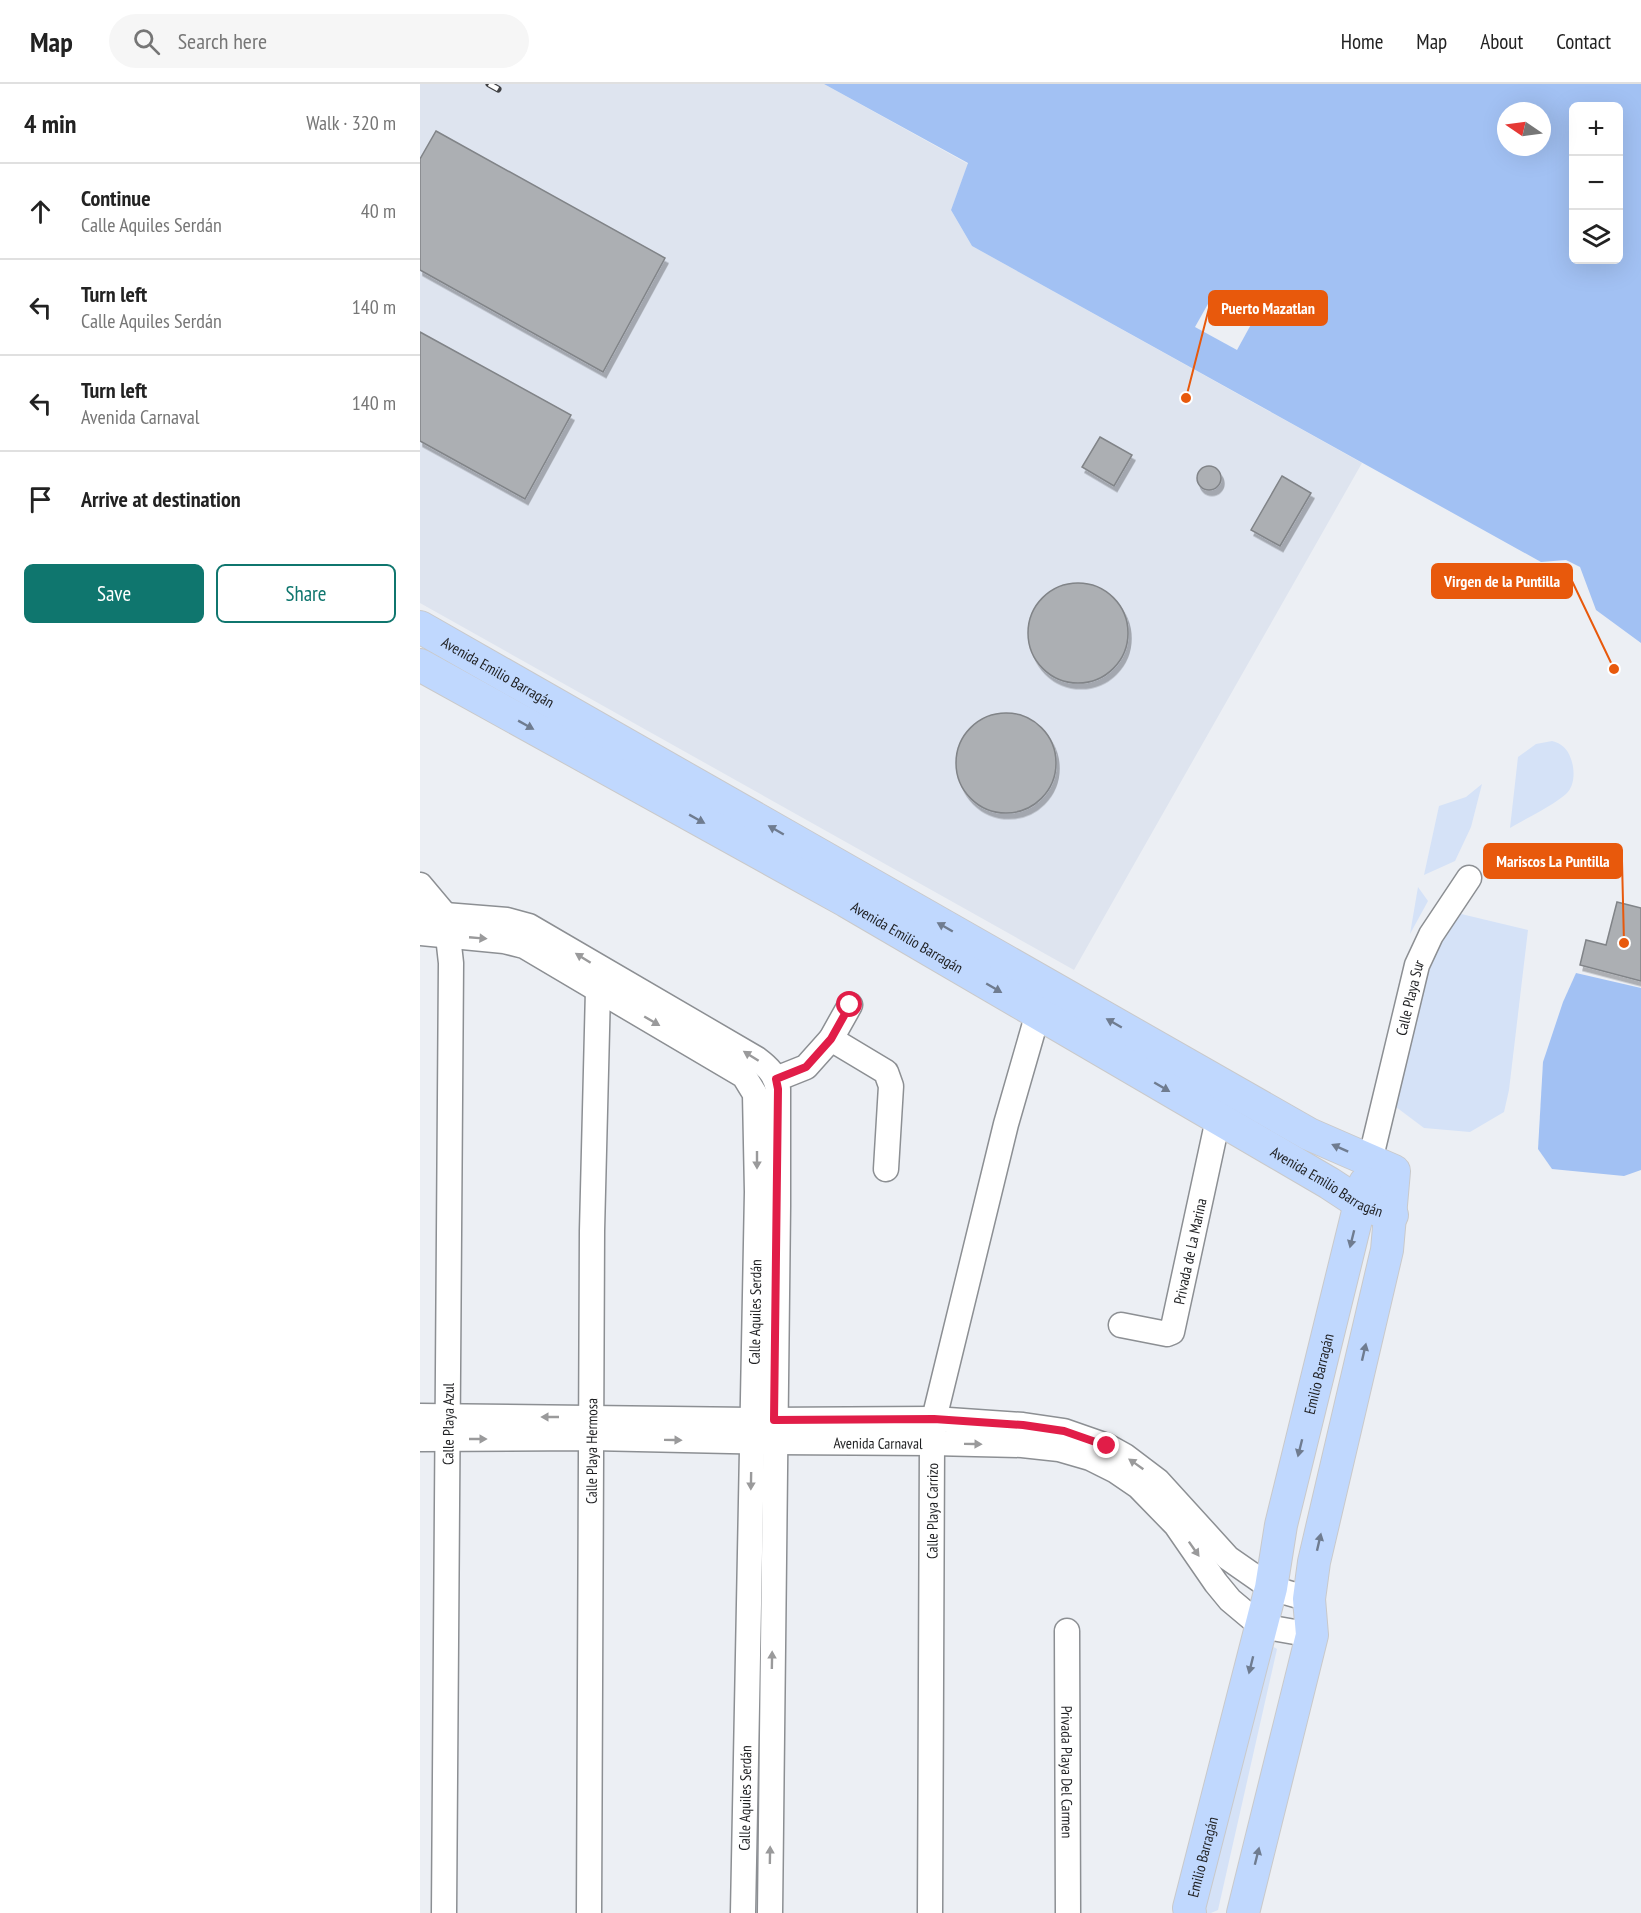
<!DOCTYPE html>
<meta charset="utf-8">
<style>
:root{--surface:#fff;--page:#f6f6f6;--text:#222;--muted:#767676;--line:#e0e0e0;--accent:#0f766e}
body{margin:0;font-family:"PT Sans Narrow",sans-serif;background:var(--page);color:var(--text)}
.controls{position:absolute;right:18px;top:18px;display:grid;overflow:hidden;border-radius:9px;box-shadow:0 6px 24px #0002}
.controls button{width:54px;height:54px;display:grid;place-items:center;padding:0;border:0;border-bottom:2px solid var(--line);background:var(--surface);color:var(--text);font:30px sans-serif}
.compass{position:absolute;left:1077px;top:18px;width:54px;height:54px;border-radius:50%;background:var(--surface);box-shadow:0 6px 24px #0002;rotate:283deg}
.stop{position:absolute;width:18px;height:18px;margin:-14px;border:4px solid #e11d48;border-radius:50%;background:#fff}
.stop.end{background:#e11d48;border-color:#fff;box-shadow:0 2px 6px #0008}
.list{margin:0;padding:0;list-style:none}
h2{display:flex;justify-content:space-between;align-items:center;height:78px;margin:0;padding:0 24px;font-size:26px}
h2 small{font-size:20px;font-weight:400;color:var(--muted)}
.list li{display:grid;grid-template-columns:39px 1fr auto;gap:18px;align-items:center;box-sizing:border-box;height:96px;padding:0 24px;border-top:2px solid var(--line)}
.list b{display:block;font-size:22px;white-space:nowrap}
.list p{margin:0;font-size:20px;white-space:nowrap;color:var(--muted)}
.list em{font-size:20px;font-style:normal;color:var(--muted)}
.actions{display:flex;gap:12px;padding:18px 24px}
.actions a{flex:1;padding:14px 0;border:2px solid var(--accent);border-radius:9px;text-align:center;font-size:21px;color:var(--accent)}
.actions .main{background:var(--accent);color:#fff}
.icon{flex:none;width:33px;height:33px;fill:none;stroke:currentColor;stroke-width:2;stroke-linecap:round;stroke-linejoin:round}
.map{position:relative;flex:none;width:1221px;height:1829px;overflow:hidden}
header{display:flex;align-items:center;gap:36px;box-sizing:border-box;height:84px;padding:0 30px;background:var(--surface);border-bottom:2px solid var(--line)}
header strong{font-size:28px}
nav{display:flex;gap:33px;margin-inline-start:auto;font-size:21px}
.search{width:420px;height:54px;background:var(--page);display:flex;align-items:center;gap:15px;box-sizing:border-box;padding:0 21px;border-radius:33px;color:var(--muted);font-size:22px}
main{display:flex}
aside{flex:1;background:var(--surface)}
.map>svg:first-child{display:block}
.built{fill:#dee4ef}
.green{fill:#d5e2f7}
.water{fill:#a2c1f3;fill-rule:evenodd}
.pier{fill:#eceff4}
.building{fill:#acafb3;stroke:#818488;stroke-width:1.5;filter:url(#shadow)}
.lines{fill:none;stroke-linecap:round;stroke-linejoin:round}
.minor-casing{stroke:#8c8f93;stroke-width:27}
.major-casing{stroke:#c9c9ca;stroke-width:34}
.minor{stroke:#fff;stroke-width:24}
.major{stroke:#c0d8fe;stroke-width:32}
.rail-casing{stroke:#404144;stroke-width:7}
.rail{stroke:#fff;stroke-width:4.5;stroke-dasharray:14;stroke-linecap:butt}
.oneway{fill:#6f7c90}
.oneway2{fill:#9a9a9b}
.route{stroke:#e11d48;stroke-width:8}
.labels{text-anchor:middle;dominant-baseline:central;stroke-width:5;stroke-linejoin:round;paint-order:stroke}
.street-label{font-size:15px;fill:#1e1f21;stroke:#fff}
.leader{fill:none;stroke:#e8590c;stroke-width:2}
.callout-dot{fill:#e8590c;stroke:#fff;stroke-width:2}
.callout{fill:#e8590c;stroke:#e8590c;stroke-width:2}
.callout-label{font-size:16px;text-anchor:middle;font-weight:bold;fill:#fff}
</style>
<header>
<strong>Map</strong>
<div class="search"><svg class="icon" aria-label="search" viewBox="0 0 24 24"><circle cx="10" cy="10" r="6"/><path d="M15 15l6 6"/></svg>Search here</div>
<nav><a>Home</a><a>Map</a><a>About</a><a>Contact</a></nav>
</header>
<main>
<aside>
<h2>4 min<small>Walk · 320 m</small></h2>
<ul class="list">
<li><svg class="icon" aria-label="ahead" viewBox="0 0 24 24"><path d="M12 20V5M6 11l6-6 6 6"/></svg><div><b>Continue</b><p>Calle Aquiles Serdán</p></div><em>40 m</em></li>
<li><svg class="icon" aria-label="left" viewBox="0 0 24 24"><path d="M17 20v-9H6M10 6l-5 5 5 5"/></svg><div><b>Turn left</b><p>Calle Aquiles Serdán</p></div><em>140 m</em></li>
<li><svg class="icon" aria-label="left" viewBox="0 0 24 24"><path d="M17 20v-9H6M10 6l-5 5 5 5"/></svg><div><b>Turn left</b><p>Avenida Carnaval</p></div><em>140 m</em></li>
<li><svg class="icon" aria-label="arrive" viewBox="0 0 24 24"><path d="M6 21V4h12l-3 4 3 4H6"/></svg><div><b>Arrive at destination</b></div></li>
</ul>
<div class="actions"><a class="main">Save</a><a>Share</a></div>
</aside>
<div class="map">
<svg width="1221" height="1829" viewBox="0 0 1221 1829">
<defs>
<filter id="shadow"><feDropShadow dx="3" dy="5.5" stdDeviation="0" flood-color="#0004"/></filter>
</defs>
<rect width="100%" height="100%" fill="#eceff4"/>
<path class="built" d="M0 0H404L548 80 531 126 552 162 942 379 654 886 0 519Z"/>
<g class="green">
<path d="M1132 657C1141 659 1148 665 1151 675 1155 686 1155 702 1146 710 1134 721 1105 735 1090 744L1098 673 1116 660Z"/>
<path d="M1062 700 1051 743 1035 777 1004 791 1019 722 1046 713Z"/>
<path d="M998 803 1008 817 990 850Z"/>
<path d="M1037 829 1108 846 1089 1006 1084 1028 1050 1048 1004 1044 968 1017 1004 875Z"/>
<path d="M849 1560 857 1565 798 1826 791 1829H780Z"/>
</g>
<g class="water">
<path d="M404 0H1221V559L1176 526 1160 483 1146 476 1121 478 552 162 531 126 548 79ZM1154 22H1198V176H1154ZM1086 27H1122V63H1086Z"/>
<path d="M1156 889 1221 904V1086L1204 1092 1132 1085 1118 1065 1123 978 1143 918Z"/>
</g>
<path class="pier" d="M793 211 834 235 817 266 775 243Z"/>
<g class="building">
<path d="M16 47 245 174 183 288 0 186V75Z"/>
<path d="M0 248 151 331 105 415 0 357Z"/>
<path d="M680 353 712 371 694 402 662 383Z"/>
<circle cx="789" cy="394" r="12"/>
<path d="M862 392 891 409 860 462 831 446Z"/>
<circle cx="658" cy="549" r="50"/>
<circle cx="586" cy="679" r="50"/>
<path d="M1197 818 1221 824V897L1160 881 1166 856 1186 861Z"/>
</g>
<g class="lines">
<g class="minor-casing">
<g id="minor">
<path d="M0 801 26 832"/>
<path d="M0 829 87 836 109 842 337 975C349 984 355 990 358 1005V1122L350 1829"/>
<path d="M0 849 84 857 104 862 324 992 335 1010 337 1108 323 1829"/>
<path d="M411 955 466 988 471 1002 466 1085"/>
<path d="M356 995 386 983 411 955 430 921"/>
<path id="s1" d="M950 1077 997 881 1011 851 1049 794"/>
<path id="s2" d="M701 1241 747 1250 752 1248 798 1035"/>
<path d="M0 1332 332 1336 514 1335 603 1341 644 1347 687 1362 705 1372 738 1397 808 1474 851 1504 889 1515"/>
<path id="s3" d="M0 1355 172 1354 354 1358 512 1359 602 1361 639 1365 670 1374 696 1387 718 1402 756 1441 796 1499 810 1516 841 1542 892 1551"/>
<path id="s4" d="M647 1547 648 1829"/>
<path id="s5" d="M24 1829 31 879 28 852"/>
<path id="s6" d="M169 1829 172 1147 178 906"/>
<path id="s7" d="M510 1829 512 1359 514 1335 586 1040 618 929 624 916"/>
</g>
</g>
<g class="major-casing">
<g id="major">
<path id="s8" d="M0 543 889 1050 974 1087 967 1166 894 1478 889 1515 892 1551 823 1829"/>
<path id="s9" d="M0 581 426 817 909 1099 941 1120 972 1131"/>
<path id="s10" d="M770 1829 769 1824 851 1504 861 1441 945 1099"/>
</g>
</g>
<use href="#minor" class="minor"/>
<use href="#major" class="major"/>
<g class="rail-casing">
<path id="rail" d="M69 0 78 5"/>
</g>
<use href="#rail" class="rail"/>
</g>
<defs><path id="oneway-solid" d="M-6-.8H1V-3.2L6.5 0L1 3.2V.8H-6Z" transform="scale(1.5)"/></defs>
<g class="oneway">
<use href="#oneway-solid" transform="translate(106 641) rotate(29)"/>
<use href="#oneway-solid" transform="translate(277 735) rotate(29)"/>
<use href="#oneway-solid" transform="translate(356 746) rotate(-150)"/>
<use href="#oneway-solid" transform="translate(525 843) rotate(-150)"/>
<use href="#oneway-solid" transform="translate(574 904) rotate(30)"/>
<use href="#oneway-solid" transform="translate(694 939) rotate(-150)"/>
<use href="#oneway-solid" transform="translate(742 1003) rotate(30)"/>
<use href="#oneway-solid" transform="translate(920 1064) rotate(-156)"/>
<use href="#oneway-solid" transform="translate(932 1155) rotate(104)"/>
<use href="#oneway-solid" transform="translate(944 1268) rotate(-77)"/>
<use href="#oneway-solid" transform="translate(880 1364) rotate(104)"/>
<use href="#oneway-solid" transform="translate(899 1458) rotate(-77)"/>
<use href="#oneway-solid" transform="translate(831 1581) rotate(104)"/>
<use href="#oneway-solid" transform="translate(837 1772) rotate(-76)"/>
</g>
<g class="oneway2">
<use href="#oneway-solid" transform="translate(58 854) rotate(5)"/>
<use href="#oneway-solid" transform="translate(163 874) rotate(-148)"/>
<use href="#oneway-solid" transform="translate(232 937) rotate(30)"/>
<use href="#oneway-solid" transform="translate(331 972) rotate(-148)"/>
<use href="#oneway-solid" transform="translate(337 1076) rotate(90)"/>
<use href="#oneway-solid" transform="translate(130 1333) rotate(-180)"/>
<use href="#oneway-solid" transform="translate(58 1355)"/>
<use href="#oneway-solid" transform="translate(253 1356) rotate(1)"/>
<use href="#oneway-solid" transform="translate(553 1360) rotate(1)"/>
<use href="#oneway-solid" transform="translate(716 1380) rotate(-145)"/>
<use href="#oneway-solid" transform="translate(331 1397) rotate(91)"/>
<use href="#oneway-solid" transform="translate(774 1465) rotate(55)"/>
<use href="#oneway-solid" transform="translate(352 1576) rotate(-89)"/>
<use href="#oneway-solid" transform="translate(350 1771) rotate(-89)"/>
</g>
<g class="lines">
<path class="route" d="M430 921 411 955 386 983 356 995 358 1005 354 1336 514 1335 603 1341 644 1347 687 1362"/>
</g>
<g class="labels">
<g class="street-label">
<text stroke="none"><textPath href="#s8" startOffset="90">Avenida Emilio Barragán</textPath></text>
<text stroke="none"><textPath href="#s9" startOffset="558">Avenida Emilio Barragán</textPath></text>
<text stroke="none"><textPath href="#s1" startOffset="168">Calle Playa Sur</textPath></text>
<text stroke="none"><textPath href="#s9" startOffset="1044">Avenida Emilio Barragán</textPath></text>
<text stroke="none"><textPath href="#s2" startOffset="135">Privada de La Marina</textPath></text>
<text transform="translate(335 1228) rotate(-89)">Calle Aquiles Serdán</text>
<text stroke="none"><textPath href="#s10" startOffset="555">Emilio Barragán</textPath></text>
<text stroke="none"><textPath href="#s5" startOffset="489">Calle Playa Azul</textPath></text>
<text stroke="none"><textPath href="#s3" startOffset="458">Avenida Carnaval</textPath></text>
<text stroke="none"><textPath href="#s6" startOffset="462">Calle Playa Hermosa</textPath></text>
<text stroke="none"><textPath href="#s7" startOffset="402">Calle Playa Carrizo</textPath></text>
<text stroke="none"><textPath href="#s4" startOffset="141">Privada Playa Del Carmen</textPath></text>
<text transform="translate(325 1714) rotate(-89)">Calle Aquiles Serdán</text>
<text stroke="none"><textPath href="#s10" startOffset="58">Emilio Barragán</textPath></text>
</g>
</g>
<path class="leader" d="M766 314L789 224M1194 585L1152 497M1204 859L1202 777"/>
<g class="callout-dot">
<circle cx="766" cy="314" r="6"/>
<circle cx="1194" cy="585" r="6"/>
<circle cx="1204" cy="859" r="6"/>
</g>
<g class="callout">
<rect x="789" y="207" width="118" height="34" rx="6"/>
<rect x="1012" y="480" width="140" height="34" rx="6"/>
<rect x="1064" y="760" width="138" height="34" rx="6"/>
</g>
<g class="callout-label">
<text x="848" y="230">Puerto Mazatlan</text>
<text x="1082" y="503">Virgen de la Puntilla</text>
<text x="1133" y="783">Mariscos La Puntilla</text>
</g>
</svg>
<div class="controls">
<button>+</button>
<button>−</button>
<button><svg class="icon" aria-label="layers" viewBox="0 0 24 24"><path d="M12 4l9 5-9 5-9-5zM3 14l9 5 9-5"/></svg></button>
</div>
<svg class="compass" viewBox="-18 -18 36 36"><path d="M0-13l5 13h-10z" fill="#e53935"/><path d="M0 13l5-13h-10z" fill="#767676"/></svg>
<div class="stop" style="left:430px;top:921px"></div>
<div class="stop end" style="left:687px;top:1362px"></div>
</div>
</main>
